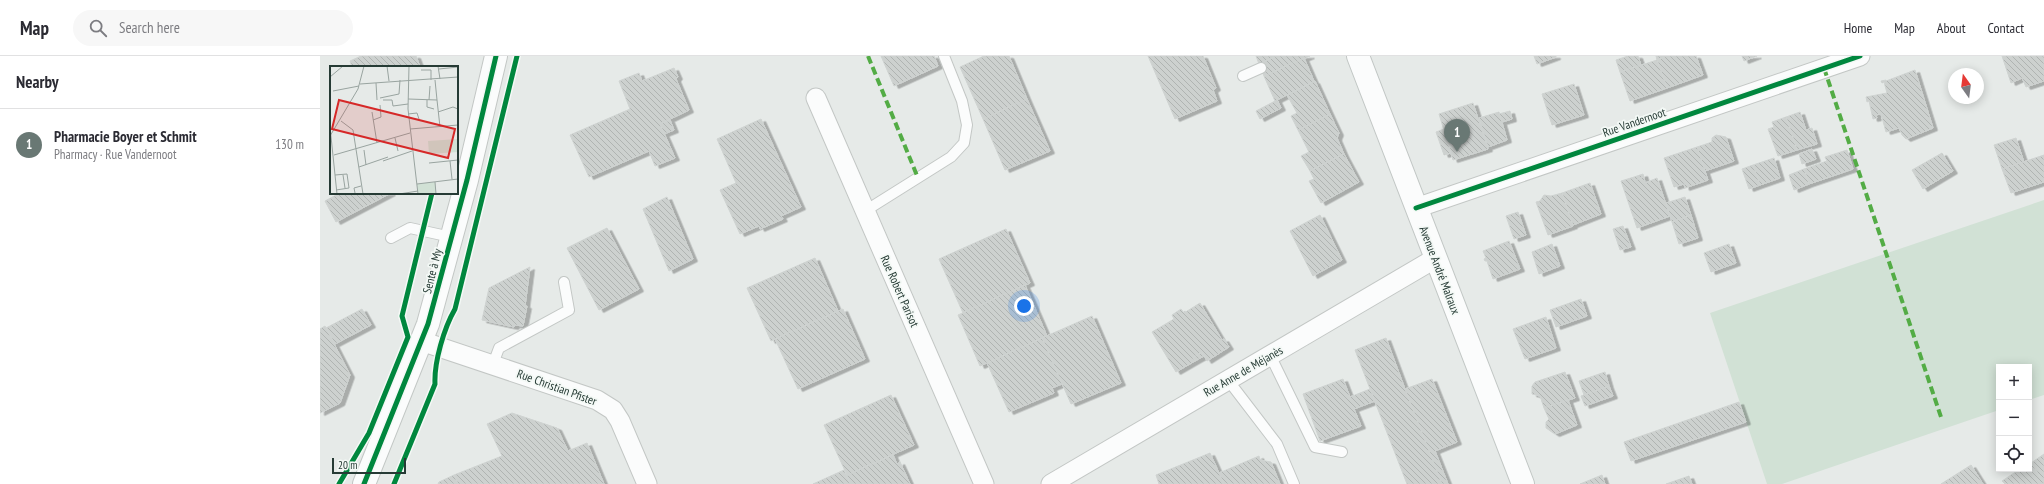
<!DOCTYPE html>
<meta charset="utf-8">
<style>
:root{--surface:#fff;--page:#f7f7f7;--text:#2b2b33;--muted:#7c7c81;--line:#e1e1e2;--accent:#697874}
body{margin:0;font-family:"PT Sans Narrow",sans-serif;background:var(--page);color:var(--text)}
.controls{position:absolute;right:12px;bottom:12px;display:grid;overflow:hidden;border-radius:0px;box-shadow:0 2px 10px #0003}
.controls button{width:36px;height:36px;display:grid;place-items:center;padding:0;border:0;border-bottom:1px solid var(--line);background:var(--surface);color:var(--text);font:20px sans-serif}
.compass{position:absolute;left:1628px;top:12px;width:36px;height:36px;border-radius:50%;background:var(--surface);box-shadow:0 2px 10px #0003;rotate:346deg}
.scale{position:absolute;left:12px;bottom:10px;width:74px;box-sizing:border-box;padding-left:4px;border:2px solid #263b35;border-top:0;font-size:11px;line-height:14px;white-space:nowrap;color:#263b35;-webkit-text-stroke:3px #f4f9f6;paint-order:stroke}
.you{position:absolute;left:704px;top:250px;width:14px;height:14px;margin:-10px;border:3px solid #fff;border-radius:50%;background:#1a73e8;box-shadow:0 0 0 6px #1a73e833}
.badge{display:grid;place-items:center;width:26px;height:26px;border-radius:50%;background:var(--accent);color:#fff;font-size:13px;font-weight:700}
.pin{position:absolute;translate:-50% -33px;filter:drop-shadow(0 1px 2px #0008)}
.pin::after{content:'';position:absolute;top:21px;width:14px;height:12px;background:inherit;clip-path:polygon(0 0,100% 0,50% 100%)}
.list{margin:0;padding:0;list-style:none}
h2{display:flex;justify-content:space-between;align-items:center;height:52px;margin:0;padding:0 16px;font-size:17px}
h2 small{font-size:13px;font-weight:400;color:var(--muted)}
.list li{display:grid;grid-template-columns:26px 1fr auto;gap:12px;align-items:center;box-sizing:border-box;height:72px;padding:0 16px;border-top:1px solid var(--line)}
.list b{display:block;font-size:15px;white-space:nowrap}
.list p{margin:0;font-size:13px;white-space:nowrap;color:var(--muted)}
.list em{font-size:13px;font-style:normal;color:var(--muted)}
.icon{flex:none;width:22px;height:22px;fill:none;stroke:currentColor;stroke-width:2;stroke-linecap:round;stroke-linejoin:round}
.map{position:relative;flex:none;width:1724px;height:428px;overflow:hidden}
header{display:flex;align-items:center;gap:24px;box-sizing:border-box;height:56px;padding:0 20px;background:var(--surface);border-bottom:1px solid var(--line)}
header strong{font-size:19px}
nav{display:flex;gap:22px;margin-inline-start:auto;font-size:14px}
.search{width:280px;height:36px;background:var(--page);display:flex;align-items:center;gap:10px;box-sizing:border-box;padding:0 14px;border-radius:22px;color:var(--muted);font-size:15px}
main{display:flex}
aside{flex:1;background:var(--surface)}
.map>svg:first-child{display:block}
.green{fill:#d1e1d5}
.building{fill:url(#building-back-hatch);stroke:#cfd3d1;filter:url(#shadow)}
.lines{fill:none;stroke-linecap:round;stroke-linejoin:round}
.service-casing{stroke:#c3c7c5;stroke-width:12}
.minor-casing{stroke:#c3c7c5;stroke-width:21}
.tertiary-casing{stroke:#c3c7c5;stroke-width:24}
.secondary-casing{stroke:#c2c7c5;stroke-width:24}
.service{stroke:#fbfcfc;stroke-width:10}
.minor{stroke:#fbfcfc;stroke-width:19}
.tertiary{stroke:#fbfcfc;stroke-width:22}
.secondary{stroke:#fbfcfc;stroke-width:22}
.quiet{stroke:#53ac45;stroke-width:4;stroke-dasharray:8 4;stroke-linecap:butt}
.cycleway-casing{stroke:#f4f9f6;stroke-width:8}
.cycleway{stroke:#00873e;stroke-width:5}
.labels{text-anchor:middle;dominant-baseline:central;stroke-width:3.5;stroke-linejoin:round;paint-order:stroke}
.street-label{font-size:12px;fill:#263b35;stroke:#f4f9f6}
.inset-road{fill:none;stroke:#99a4a0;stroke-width:1}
.view{fill:#d62828;fill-opacity:0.15;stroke:#d62828;stroke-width:2}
.inset-edge{fill:none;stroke:#263b35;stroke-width:2}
</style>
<header>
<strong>Map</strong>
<div class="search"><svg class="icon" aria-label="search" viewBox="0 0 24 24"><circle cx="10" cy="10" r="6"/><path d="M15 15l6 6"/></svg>Search here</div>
<nav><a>Home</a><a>Map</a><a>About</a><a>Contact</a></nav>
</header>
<main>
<aside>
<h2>Nearby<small></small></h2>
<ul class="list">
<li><span class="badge">1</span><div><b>Pharmacie Boyer et Schmit</b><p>Pharmacy · Rue Vandernoot</p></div><em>130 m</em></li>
</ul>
</aside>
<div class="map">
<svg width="1724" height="428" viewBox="0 0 1724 428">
<defs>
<pattern id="building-back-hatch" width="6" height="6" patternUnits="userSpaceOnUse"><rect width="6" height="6" fill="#cdd1cf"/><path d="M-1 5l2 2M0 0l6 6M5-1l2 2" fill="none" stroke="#b0b4b2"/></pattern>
<filter id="shadow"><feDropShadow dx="4.5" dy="2.5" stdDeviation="0" flood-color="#0004"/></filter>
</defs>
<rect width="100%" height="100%" fill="#e6eae8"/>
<path class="green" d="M1724 144V339L1709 344V311H1679V354L1462 428H1447L1390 257Z"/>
<g class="building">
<path d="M41 0H96L100 11H32L30 5Z"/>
<path d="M561 0H614L618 10 574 30Z"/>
<path d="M664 0H689L707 43 663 63 640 11Z"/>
<path d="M828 0H883L896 32 893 34 897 45 855 63Z"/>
<path d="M936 0H957L939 8Z"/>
<path d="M957 0H990L944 20 939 8Z"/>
<path d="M1214 0H1236V1L1217 8Z"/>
<path d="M1308 0H1318L1321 9 1300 16 1296 4Z"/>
<path d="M1336 0H1347L1337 4Z"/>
<path d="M1347 0H1376L1383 19 1347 32 1337 4Z"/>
<path d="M1422 0H1437L1424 5Z"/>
<path d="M1682 0H1724V25L1706 31 1702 22 1691 27Z"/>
<path d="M984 2 994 25 955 45 944 20Z"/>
<path d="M1337 4 1347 32 1310 45 1300 16Z"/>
<path d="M354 12 358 21 356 23 369 54 340 68 355 102 335 110 329 95 269 121 250 79 310 53 299 25 319 17 322 25Z"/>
<path d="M1595 14 1613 72 1586 83 1582 79 1579 72 1566 76 1561 58 1556 59 1557 62 1553 63 1549 45 1547 46 1546 41 1567 37 1564 26 1562 27 1561 25 1566 24V25Z"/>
<path d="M995 25 1010 58 978 74 971 60 977 57 967 39Z"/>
<path d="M1254 28 1264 59 1232 69 1222 38Z"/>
<path d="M707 43 730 95 685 114 663 63Z"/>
<path d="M957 44 961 52 940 63 936 55Z"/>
<path d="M1153 47 1168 93 1133 104 1119 58Z"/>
<path d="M1190 55 1192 63 1182 66 1179 58Z"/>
<path d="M1179 56 1187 84 1168 91 1159 62Z"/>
<path d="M1480 56 1486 74 1492 72 1497 88 1477 94 1466 61Z"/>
<path d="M1010 58 1019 77 1017 82 1024 98 990 115 981 100 989 96 978 74Z"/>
<path d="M1466 61 1477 94 1458 100 1448 73 1454 71 1452 66Z"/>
<path d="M441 63 481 151 461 160 463 163 440 173 439 170 420 178 400 134 416 127 397 83Z"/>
<path d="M350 64 354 74 344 78 340 68Z"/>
<path d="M1124 73 1131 97 1124 99 1116 76Z"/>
<path d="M1396 79 1406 81 1414 105 1385 115 1377 91 1392 86V82Z"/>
<path d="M1696 82 1704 106 1682 113 1674 89Z"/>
<path d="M1377 91 1388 124 1365 132 1364 128 1354 131 1344 102Z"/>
<path d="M1492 93 1496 103 1482 108 1479 98Z"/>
<path d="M1527 94 1533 113 1489 128 1484 113 1507 105 1505 101Z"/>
<path d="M1622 97 1633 115 1603 133 1592 114Z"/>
<path d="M1024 98 1039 126 1001 147 989 125 994 123 990 115Z"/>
<path d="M1724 99V126L1691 137 1682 113Z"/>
<path d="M1454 102 1460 122 1440 129 1433 109Z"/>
<path d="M1433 109 1440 129 1429 133 1422 113Z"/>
<path d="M1484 113 1489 128 1474 134 1469 119Z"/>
<path d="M1323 118 1324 121 1315 124 1314 121Z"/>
<path d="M1314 121 1315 124 1324 121 1325 127 1337 122 1350 160 1317 172 1301 125Z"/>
<path d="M1270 127 1281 158 1253 169 1242 137Z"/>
<path d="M20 137H71L16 166 5 145Z"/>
<path d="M1242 137 1253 170 1228 179 1216 146 1220 145 1224 139 1231 140Z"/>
<path d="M347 141 373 203 349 215 323 153Z"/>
<path d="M1365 141 1371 159 1352 166 1346 147Z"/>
<path d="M1198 156 1206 179 1194 183 1186 160Z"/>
<path d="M1000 159 1022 204 993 220 970 175Z"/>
<path d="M1371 159 1378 182 1359 188 1352 166Z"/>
<path d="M1303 170 1311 191 1300 194 1293 173Z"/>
<path d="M287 172 319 233 279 254 247 192Z"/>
<path d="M686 173 710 227 643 257 619 203Z"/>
<path d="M1189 185 1200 213 1173 223 1167 205H1165L1164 203 1166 202 1163 195Z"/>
<path d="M1232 188 1240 210 1219 218 1212 196Z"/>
<path d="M1409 188 1416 207 1391 216 1384 197Z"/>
<path d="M495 202 518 255 451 285 427 232Z"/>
<path d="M210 211 205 250H207L203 270 195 269 194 271 162 264 169 232Z"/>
<path d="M705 229 727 280 660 310 638 259Z"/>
<path d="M1261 243 1267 260 1236 271 1230 254Z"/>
<path d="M880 247 902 284 904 283 909 291 887 305 882 296 873 302 875 305 856 316 832 276 854 263 852 259 861 253 864 257Z"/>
<path d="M42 253 51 269 15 288 6 272Z"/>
<path d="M523 253 545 303 478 333 455 283Z"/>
<path d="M772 260 801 327 751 348 722 282Z"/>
<path d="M1226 261 1236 292 1205 303 1193 273Z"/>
<path d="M5 270 30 319 20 347 0 357V273Z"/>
<path d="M722 282 742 328 732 332 734 337 689 356 667 307Z"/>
<path d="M1066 282 1085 333 1122 428H1087L1050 333 1035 294Z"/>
<path d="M882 296 884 300 875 305 873 302Z"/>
<path d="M1245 316 1255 342 1224 352 1220 340 1212 338V330L1215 326Z"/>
<path d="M1285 316 1289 330 1264 339 1259 325Z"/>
<path d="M1023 323 1030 341 1050 333 1055 345 1034 353 1041 370 1000 385 983 338Z"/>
<path d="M1112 323 1137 386 1115 395 1128 428H1122L1085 333Z"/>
<path d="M1289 330 1293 340 1265 350 1261 340Z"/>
<path d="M571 339 594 389 527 419 504 369Z"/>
<path d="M1248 344 1257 369 1235 378 1226 372V366L1229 363 1224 352Z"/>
<path d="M1419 346 1426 366 1311 405 1304 386Z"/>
<path d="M192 357 237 372 248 395 267 387 284 428H138L134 419 182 400 167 368Z"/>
<path d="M890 397 904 428H839L836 419Z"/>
<path d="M1724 398V426L1711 407Z"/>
<path d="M573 399 577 408 580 406 590 428H530L527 419Z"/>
<path d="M939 400 940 404 951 406 960 428H904L899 417Z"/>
<path d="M1711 406 1724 428H1685L1682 425 1700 413H1709V407Z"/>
<path d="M1651 409 1663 428H1621Z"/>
<path d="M524 414 530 428H493Z"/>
<path d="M134 419 138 428H118L119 426Z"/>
<path d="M1282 419 1285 428H1260Z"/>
<path d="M1369 420 1372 428H1346Z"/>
</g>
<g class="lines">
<g class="service-casing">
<g id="service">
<path d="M923 20 941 12"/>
<path d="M545 155 631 101 644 87 647 69 642 45 624 0"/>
<path d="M71 182 90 172 131 181"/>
<path d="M950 299 995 391 1022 396"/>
<path d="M173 308 179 292 249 254 244 226"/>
<path d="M908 324 957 388 974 428"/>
</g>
</g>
<g class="minor-casing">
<g id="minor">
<path d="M496 42 664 428"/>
<path d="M1096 152 1540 0"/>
<path d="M101 285 277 344 293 354 300 365 327 428"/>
<path d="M731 428 1116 202"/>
</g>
</g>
<g class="tertiary-casing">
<path id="tertiary" d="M44 428 108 268 147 124 176 0"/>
</g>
<g class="secondary-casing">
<path id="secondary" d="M1038 0 1203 428"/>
</g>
<use href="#service" class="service"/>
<use href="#minor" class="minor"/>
<use href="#tertiary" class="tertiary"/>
<use href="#secondary" class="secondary"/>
<g class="quiet">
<path d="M548 0 598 122"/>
<path d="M1504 12 1622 364"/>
</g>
<g class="cycleway-casing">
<g id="cycleway">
<path d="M1096 152 1540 0"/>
<path d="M19 428 49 377 88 281 82 260 112 137"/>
<path d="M44 428 108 268 147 124 176 0"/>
<path d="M74 428 115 328C114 306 124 272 135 253L197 0"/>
</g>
</g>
<use href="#cycleway" class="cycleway"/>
</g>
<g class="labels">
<g class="street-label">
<text transform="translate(1314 66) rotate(-19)">Rue Vandernoot</text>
<text transform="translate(1120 214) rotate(69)">Avenue André Malraux</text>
<text transform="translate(112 215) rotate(-76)">Sente à My</text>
<text transform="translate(580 235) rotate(66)">Rue Robert Parisot</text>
<text transform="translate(923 315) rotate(-30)">Rue Anne de Méjanès</text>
<text transform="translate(237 331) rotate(20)">Rue Christian Pfister</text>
</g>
</g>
<g transform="translate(10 10)">
<rect width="128" height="128" fill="#e6eae8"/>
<path d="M128 73V86L99 88 98 75ZM105 116 106 128H88L87 118Z" fill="#d1e1d5"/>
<path class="inset-road" d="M57 0 59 15M79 0 78 43 88 128M108 0 110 13M109 3 128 1M91 4H101V14M0 11 13 0M105 14 107 34M46 17 47 34M30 18 128 11M3 25 29 20M50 32 69 28 70 14M78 33 107 34 110 61M53 34H62L63 40 78 38M97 34V41L104 43M99 34 100 20M42 46 47 77M108 46 123 41 128 43M78 48 87 47 89 53M43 54 51 51 50 39M11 55 23 64 33 128M0 61 7 128M80 63 128 59M0 70 28 23 34 0M65 72 68 85M34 84 36 99M4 89 80 67M53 95 82 85M120 95 122 113M99 97 128 94M29 101 58 91M5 109 17 108 19 122 6 124M13 109 15 122M128 113V128M105 116 106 128M87 118 128 113M25 127 24 122 31 120M69 128 88 125"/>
<path class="view" d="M9 34 125 63 118 92 2 63Z"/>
<rect width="128" height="128" class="inset-edge"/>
</g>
</svg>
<div class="controls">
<button>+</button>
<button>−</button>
<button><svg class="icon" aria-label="locate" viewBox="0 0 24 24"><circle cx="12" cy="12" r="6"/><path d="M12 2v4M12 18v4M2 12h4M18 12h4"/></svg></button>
</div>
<svg class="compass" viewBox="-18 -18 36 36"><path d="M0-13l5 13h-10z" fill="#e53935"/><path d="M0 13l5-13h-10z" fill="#7c7c81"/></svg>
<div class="scale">20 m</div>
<div class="you"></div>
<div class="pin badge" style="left:1137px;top:96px">1</div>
</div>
</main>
